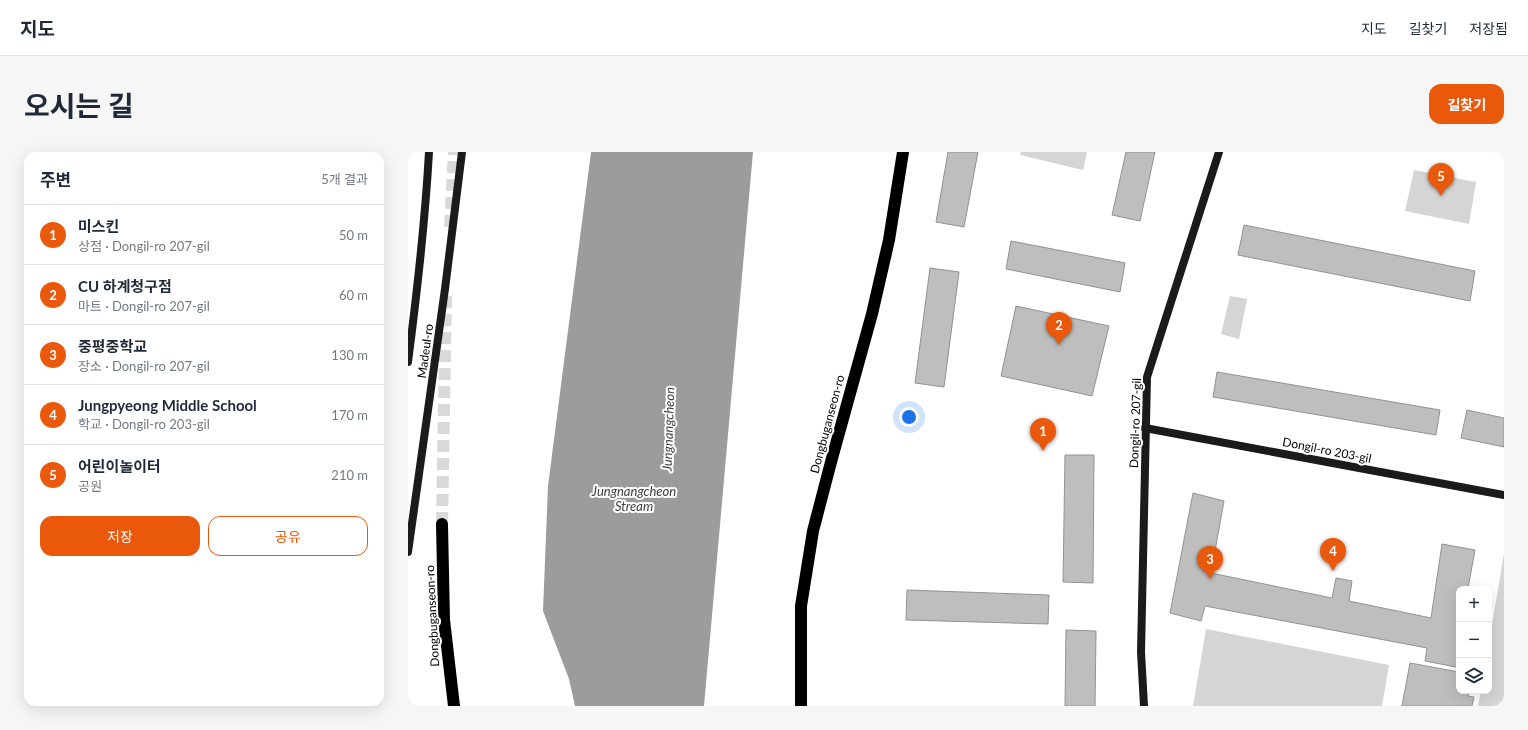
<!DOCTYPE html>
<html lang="ko">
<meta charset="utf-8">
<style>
:root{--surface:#fff;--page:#f6f6f7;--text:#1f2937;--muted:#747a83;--line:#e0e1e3;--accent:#ea580c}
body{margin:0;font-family:Lato,"Noto Sans KR",sans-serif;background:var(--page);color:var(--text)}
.controls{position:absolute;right:12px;bottom:12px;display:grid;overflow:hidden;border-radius:8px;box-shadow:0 4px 16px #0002}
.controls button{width:36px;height:36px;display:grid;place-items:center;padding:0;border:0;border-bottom:1px solid var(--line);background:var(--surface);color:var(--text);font:20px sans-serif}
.you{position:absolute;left:501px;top:265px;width:14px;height:14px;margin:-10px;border:3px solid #fff;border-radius:50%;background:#1a73e8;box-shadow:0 0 0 6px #1a73e833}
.badge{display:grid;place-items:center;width:26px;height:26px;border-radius:50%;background:var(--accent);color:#fff;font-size:13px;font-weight:700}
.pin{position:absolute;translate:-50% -33px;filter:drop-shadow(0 1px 2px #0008)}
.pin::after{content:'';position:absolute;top:21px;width:14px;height:12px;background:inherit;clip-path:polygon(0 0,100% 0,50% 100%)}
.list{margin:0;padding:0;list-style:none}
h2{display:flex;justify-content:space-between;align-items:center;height:52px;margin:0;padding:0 16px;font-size:17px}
h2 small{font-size:13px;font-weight:400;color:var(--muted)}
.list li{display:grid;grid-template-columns:26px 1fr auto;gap:12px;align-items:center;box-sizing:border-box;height:60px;padding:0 16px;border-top:1px solid var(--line)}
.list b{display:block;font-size:15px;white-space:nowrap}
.list p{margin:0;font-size:13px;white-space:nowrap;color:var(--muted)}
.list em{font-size:13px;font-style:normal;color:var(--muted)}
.actions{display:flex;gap:8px;padding:12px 16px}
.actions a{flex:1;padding:9px 0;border:1px solid var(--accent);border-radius:12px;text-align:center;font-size:14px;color:var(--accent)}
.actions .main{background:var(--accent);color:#fff}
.icon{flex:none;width:22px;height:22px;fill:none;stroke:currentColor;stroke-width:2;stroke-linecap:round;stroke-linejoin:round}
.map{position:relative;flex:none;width:1096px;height:554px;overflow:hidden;border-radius:12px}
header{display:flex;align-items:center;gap:24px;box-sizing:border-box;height:56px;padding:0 20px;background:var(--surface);border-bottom:1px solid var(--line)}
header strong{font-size:19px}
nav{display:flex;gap:22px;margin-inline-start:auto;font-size:14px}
.intro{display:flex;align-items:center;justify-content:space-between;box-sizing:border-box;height:96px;padding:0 24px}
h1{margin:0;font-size:28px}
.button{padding:10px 18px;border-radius:12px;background:var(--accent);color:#fff;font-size:14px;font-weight:700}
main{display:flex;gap:24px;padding:0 24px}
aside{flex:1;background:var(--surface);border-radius:12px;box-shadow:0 4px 16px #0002}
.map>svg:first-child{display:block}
.green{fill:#d5d5d5}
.water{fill:#9c9c9c}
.building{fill:#bebebe;stroke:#929292}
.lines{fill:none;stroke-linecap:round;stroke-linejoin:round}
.highway-tunnel{stroke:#d9d9d9;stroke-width:12;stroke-dasharray:12 6;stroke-linecap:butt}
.secondary{stroke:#1b1b1b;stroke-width:8}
.highway{stroke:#000;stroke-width:12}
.labels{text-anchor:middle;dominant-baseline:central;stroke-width:4;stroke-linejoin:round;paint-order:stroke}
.street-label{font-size:12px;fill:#000;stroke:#fff}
.water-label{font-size:13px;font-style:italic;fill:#3d3d3d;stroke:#fff}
</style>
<header>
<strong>지도</strong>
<nav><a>지도</a><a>길찾기</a><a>저장됨</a></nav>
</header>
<div class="intro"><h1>오시는 길</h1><a class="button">길찾기</a></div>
<main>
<aside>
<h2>주변<small>5개 결과</small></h2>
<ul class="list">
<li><span class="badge">1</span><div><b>미스킨</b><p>상점 · Dongil-ro 207-gil</p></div><em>50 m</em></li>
<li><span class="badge">2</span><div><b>CU 하계청구점</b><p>마트 · Dongil-ro 207-gil</p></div><em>60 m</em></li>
<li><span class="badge">3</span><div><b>중평중학교</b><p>장소 · Dongil-ro 207-gil</p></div><em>130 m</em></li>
<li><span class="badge">4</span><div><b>Jungpyeong Middle School</b><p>학교 · Dongil-ro 203-gil</p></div><em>170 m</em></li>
<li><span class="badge">5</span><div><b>어린이놀이터</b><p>공원</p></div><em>210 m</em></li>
</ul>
<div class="actions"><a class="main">저장</a><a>공유</a></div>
</aside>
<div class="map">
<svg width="1096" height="554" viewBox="0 0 1096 554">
<rect width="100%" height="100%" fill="#fff"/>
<g class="green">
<path d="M613 0H679L675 18 612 3Z"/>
<path d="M1006 18 1068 30 1061 72 997 59Z"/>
<path d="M822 144 839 147 831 187 813 182Z"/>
<path d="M1096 401V554H1070L1073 539H1081V491Z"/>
<path d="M798 477 981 513 974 554H785Z"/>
</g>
<path class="water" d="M183 0H345L296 554H167L161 527 135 459 140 334Z"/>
<g class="building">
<path d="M540 0H570L556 75 528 70Z"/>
<path d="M718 0H747L732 69 704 63Z"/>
<path d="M836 73 1067 119 1062 149 830 103Z"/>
<path d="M603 89 717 111 712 140 598 117Z"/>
<path d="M522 116 551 120 536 235 507 231Z"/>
<path d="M608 154 701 174 684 244 593 224Z"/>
<path d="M809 220 1032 258 1028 283 805 245Z"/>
<path d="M1059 258 1096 266V295L1053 286Z"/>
<path d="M657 303H686L685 431 655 430Z"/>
<path d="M785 341 816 349 803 421 924 446 928 426 944 429 941 449 1023 466 1034 392 1067 398 1060 437H1051V495L1048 515 1017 509 1019 496 797 454 793 469 762 461Z"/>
<path d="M499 438 641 443 640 472 498 468Z"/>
<path d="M658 478 688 479 687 554H657Z"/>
<path d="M1002 511 1051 520V539H1061L1060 544 1066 545 1064 554H994Z"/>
</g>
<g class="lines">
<g class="highway-tunnel">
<path d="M42 75 46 0"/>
<path d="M34 372 38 143"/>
</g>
<g class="secondary">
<path d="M0 210C9 141 17 71 21 0"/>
<path d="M737 276 1096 343"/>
<path d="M0 400 37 137 54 0"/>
<path d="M736 554 733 500 739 225 811 0"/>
</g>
<g class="highway">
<path d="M34 372 36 468 46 554"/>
<path d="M393 554V454L405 379 423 310 464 162 481 88 495 0"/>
</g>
</g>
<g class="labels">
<g class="street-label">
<text transform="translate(17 199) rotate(-82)">Madeul-ro</text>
<text transform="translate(727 271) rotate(-88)">Dongil-ro 207-gil</text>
<text transform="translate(419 272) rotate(-75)">Dongbuganseon-ro</text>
<text transform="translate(919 298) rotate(11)">Dongil-ro 203-gil</text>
<text transform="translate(24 464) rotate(-93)">Dongbuganseon-ro</text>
</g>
<g class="water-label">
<text transform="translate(260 277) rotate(-88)">Jungnangcheon</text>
<text x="226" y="339">Jungnangcheon<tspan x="226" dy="15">Stream</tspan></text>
</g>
</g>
</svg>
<div class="controls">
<button>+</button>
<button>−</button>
<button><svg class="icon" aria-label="layers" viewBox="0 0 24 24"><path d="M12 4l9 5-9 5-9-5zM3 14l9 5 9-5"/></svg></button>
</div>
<div class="you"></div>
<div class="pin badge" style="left:635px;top:299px">1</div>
<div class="pin badge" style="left:651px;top:193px">2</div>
<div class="pin badge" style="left:802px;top:427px">3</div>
<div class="pin badge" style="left:925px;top:419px">4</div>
<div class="pin badge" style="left:1033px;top:44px">5</div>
</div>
</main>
